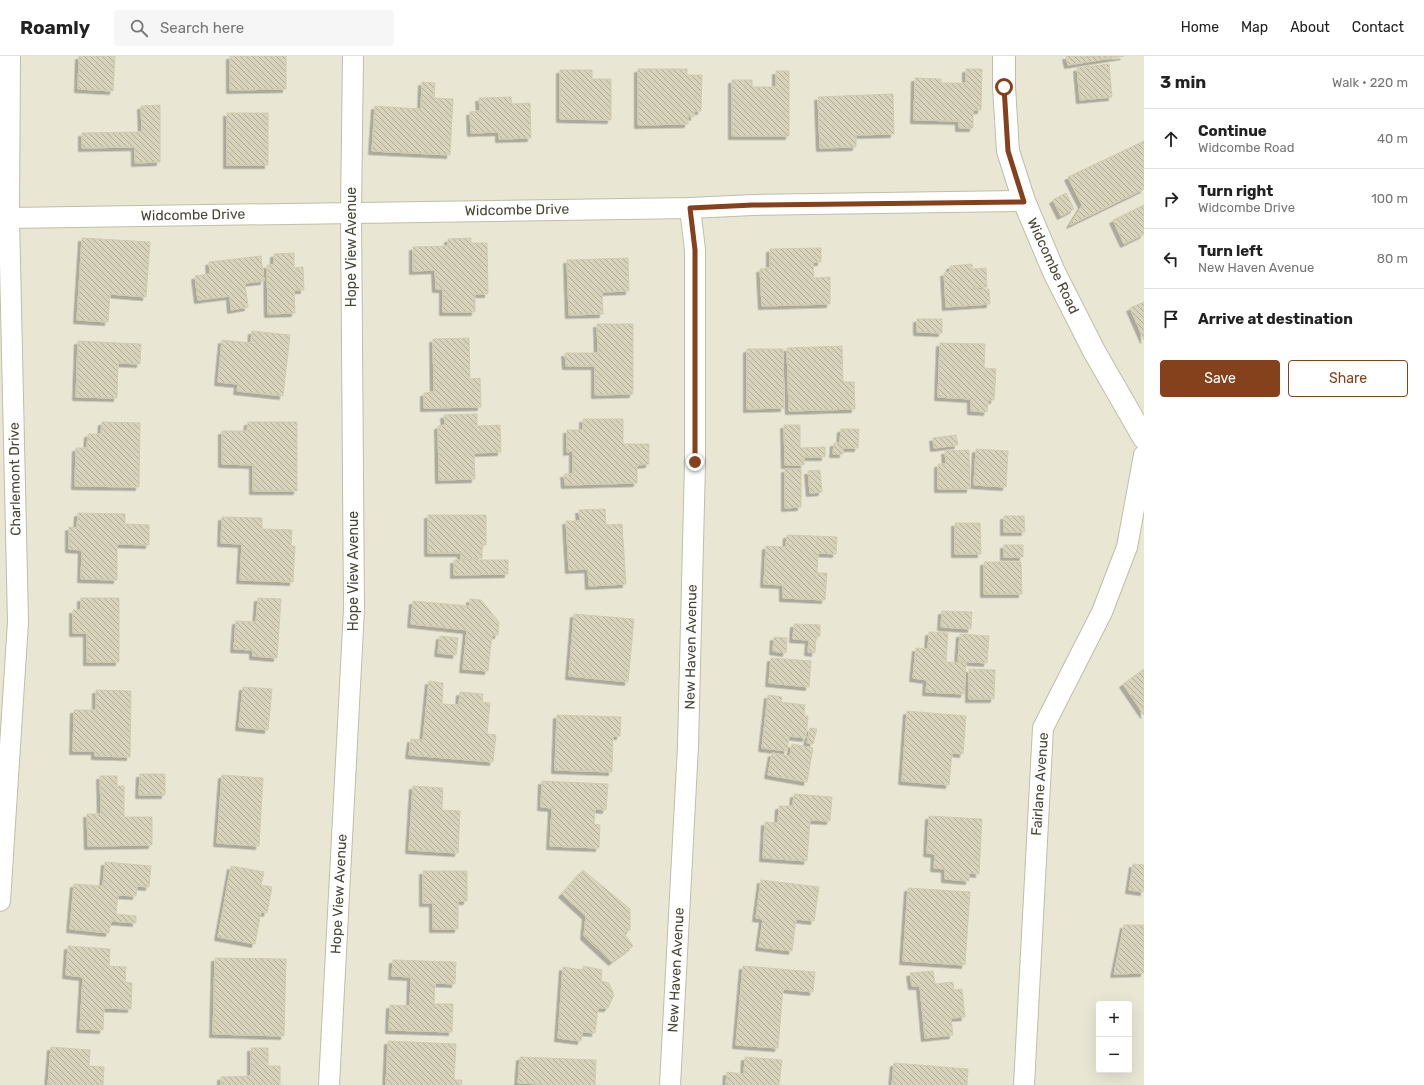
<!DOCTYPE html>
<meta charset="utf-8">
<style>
:root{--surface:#fff;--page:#f6f6f6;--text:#222;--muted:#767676;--line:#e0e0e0;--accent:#85411b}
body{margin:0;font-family:Rubik,sans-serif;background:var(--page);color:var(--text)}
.controls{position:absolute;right:12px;bottom:12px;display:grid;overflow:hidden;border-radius:4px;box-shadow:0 4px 16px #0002}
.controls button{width:36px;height:36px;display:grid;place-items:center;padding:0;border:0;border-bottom:1px solid var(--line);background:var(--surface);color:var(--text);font:20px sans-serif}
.stop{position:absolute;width:12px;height:12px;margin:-9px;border:3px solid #85411b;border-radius:50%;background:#fff}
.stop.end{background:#85411b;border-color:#fff;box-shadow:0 1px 4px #0008}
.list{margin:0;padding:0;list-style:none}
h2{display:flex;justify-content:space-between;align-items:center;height:52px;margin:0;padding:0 16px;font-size:17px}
h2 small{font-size:13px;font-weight:400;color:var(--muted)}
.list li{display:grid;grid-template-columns:26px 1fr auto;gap:12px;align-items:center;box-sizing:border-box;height:60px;padding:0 16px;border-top:1px solid var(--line)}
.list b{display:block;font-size:15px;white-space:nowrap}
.list p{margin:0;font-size:13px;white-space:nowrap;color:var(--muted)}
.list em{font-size:13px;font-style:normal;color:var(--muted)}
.actions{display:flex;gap:8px;padding:12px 16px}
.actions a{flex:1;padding:9px 0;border:1px solid var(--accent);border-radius:4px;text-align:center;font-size:14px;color:var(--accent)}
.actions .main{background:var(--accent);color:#fff}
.icon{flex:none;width:22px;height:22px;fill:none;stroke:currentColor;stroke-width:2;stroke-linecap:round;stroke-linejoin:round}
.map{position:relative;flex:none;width:1144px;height:1029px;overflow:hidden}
header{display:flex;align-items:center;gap:24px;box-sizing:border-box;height:56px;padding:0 20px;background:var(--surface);border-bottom:1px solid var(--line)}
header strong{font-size:19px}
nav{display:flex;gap:22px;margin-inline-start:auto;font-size:14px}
.search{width:280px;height:36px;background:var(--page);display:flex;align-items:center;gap:10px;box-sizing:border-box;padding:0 14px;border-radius:4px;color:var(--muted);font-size:15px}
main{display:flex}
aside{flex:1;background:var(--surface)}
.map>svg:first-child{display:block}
.residential{fill:#e9e7d4;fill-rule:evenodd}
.building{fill:url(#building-back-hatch);stroke:#d2cbae;filter:url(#shadow)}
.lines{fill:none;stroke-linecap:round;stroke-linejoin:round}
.minor-casing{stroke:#c1bda8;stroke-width:22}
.tertiary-casing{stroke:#c1bda8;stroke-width:24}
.minor{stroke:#fff;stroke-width:20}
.tertiary{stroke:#fff;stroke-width:22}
.route{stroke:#85411b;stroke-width:5}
.labels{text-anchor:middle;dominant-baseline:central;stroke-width:3;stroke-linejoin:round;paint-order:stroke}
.street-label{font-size:14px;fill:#484535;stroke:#fff}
</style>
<header>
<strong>Roamly</strong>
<div class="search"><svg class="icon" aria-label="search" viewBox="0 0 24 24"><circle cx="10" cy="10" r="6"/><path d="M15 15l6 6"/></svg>Search here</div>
<nav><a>Home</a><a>Map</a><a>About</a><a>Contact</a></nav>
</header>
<main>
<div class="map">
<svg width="1144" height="1029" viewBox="0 0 1144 1029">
<defs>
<pattern id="building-back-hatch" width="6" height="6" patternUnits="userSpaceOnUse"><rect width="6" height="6" fill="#d7d2bb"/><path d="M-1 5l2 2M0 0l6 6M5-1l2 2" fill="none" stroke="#b0ac99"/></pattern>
<filter id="shadow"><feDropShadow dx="-3.5" dy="3.5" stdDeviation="0" flood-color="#0004"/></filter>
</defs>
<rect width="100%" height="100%" fill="#f5f3e7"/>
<path class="residential" d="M0 0H1144V1029H0ZM1099 948H1129V1014H1099Z"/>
<g class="building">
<path d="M79 0H115L113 35 78 33Z"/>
<path d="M230 0H286V33L230 34Z"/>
<path d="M1066 0H1124L1068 9Z"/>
<path d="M1109 8 1112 41 1080 44 1077 12Z"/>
<path d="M638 13H687V19H702L701 55H694V61L688 60V68L638 69Z"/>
<path d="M966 13H982L981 54H973V72H959V65L914 64 915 22 941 23V27H966Z"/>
<path d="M560 14H592V23H611V64L560 63Z"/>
<path d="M776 15H789V80H732V24H752V31H776Z"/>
<path d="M422 26 435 27 434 42 453 43 450 99 372 95 375 50 421 53Z"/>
<path d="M893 38 894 78 856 79V91L820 92 818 41Z"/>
<path d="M511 41 512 48 530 47 531 82 499 83V76L471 77 470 56 480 55 479 42Z"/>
<path d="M160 49V106L135 107V91L82 92V77L142 76 141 50Z"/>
<rect x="227" y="57" width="41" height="52"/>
<path d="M1144 85V133L1070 169 1082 149 1068 121Z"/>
<path d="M1066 137 1074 153 1061 160 1053 144Z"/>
<path d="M1144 149V178L1124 188 1113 164Z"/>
<path d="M82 182 150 186 146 241 110 238 108 266 77 264Z"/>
<path d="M471 182V187H487L488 238H475V256H443V233H436L435 214 413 215V191L448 190V183Z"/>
<path d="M821 192V206H813L814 222 830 221V248L762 250 760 213 770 212V193Z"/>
<path d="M294 197V212L303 211 304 234H294L295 257 268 258 267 209H274V198Z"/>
<path d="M261 200 264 225 245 227 248 251 231 254 230 240 198 244 195 220 210 218 209 206Z"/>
<path d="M628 202 629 235 602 236 603 258 569 259 567 204Z"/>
<path d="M972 208V213L986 212 987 231 973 232V234L989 233 990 248 946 251 944 217 950 216V210Z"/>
<path d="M1144 246V284L1130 252Z"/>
<path d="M917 263H942V277L917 276Z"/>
<path d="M597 268H633V338L595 339V310H566L565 297H598Z"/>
<path d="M252 275 290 279 283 340 237 335 238 328 218 326 222 284 251 287Z"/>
<path d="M469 282 470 323 480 322 481 351 424 352V337L434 336 433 283Z"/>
<path d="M78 285 141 288 140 308 118 307 117 342 76 341Z"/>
<path d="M940 287 985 288 984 312 996 313 994 344H988L987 356 971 355V343L938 341Z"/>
<path d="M842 290 843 326H854L855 353 789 355 787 292Z"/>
<path d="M747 293H783L784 352 747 353Z"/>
<path d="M477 358V370L500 369 501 396 474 397 475 423 439 424 438 370 445 369 444 359Z"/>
<path d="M583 363H623V388H649V408L637 409V427L565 429 564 418H573V395L567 396V374H583Z"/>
<path d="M102 366 140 367 139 431 75 430 76 392H87L88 378H101Z"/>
<path d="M248 366H297V435H253V409L222 408V375H247Z"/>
<path d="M784 369H800V392L825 391V401H804V409H785Z"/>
<path d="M841 373H859L858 392H843V398H833L834 387H840Z"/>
<path d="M956 379 958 389 934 392 933 382Z"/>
<path d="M976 393 1008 395 1006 431 974 429Z"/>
<path d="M969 394 970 433H938V408H946L945 395Z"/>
<path d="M785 413H801V451L785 452Z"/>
<path d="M820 414 822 436 810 437 808 415Z"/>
<path d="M605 453 606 469 622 468 626 528 589 530 588 513 569 514 566 465H580L579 454Z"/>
<path d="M78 457 125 458V468L149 469V489L117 488V524L81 523 82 494 69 493V471L77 472Z"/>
<path d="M428 459H486V489H482V502L461 503V497H428Z"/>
<path d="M1004 460H1024L1025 476H1004Z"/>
<path d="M222 461 262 462V473L292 474 291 490H295L293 526 240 524 242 488 221 487Z"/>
<path d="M955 467H980L981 498H955Z"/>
<path d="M787 479 837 481 836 498 818 497 817 517H827L825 544 783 542V529L764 528 766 490 786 491Z"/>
<rect x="1004" y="489" width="19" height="12"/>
<path d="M454 504H508V518L454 519Z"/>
<path d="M984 506H1021L1022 538H984Z"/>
<path d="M81 542H119V606H87V577H73V554H81Z"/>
<path d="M258 542 281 543 277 602 253 600V594L234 593 236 565 256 566Z"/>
<path d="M470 543 481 544 499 566 498 579H492L488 615 463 613 467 574 411 568 413 545 470 550Z"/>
<path d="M942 555 972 556 971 573 941 571Z"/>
<path d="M574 558 634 563 628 626 569 620Z"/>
<path d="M794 568 820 569V580H816L815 597 808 596 809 584 793 583Z"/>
<path d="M929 576 948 577 946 606 966 607 964 638 926 636 927 624 913 622 916 592 928 593Z"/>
<path d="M960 578 989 580 987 607 958 605Z"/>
<path d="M440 580 458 582 456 599 438 597Z"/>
<path d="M774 581 787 582 786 597 773 595Z"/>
<path d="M771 602 811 605 809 631 769 627Z"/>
<path d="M969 613 995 614 994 643H969Z"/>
<path d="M1144 613V659L1123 628Z"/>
<path d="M429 625 443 627 442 648 459 649 460 636 483 638 482 646 490 647 487 678 496 679 493 706 409 699 411 683 423 684Z"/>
<path d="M243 631 272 633 268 674 239 671Z"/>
<path d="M96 634 131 635 130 701 95 700V695H73L74 654H96Z"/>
<path d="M768 639 782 641 781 646 805 649 804 660H808L806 682 789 680 787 695 762 692Z"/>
<path d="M907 655 966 660 963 698 952 697 949 729 902 725Z"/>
<path d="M557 659 621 661 620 680H613L612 716 555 714Z"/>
<path d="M810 672 817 673 813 688 807 687Z"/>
<path d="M792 688 813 692 807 726 768 719 772 697 790 700Z"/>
<path d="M140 718H165V739H139Z"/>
<path d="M222 719 263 722 259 790 217 787Z"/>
<path d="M100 720H117V730H124V761H152V789L88 790 87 758H101Z"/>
<path d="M542 725 608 728 606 754 595 753 594 768 600 769 599 792 550 790 552 752 541 751Z"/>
<path d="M413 730 443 732 442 754 460 755 458 797 409 794Z"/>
<path d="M794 738 832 741 830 765 810 764 807 805 763 802 765 766 778 767 779 750H793Z"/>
<path d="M929 760 982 763 979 818 969 817V825L945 823V813L934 812 935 798 927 797Z"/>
<path d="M105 806 151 810 149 831 137 830 136 840 118 839 116 858 136 860V867L111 865 109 877 70 873 74 828 103 830Z"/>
<path d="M1133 808 1144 809V836L1129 834Z"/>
<path d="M231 810 264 816 261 829 272 831 267 857 261 856 255 888 218 881Z"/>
<path d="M583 814 630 853V874L624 877 633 890 612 906 584 880 586 860 562 838Z"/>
<path d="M423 815H467V845H458V873H433V847H423Z"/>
<path d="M761 824 819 831 814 865 796 863 792 895 759 891 763 863 756 862Z"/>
<path d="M908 832 970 836 965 909 903 905Z"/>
<path d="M1124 869H1144V917L1114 918Z"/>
<path d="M68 890 110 893 109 910 126 911 125 926 132 927 131 953 104 952 103 974 80 973 83 921 66 919Z"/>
<path d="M215 902 286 903 284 980 213 978Z"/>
<path d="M393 904 456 906 455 928 435 927 434 948H453L452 976 389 974 390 949 410 950 411 921 392 920Z"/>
<path d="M583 910 602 914 601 925 609 927 614 939 608 952H598L595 977 582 976 581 985 558 982 563 911 583 914Z"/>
<path d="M743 910 815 916 813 936 783 933 778 992 736 989Z"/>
<path d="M933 915 935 928 953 926 954 934 962 933 965 961 951 962 953 979 925 982 920 930H912L910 917Z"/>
<path d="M388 985 456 988 454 1024H462L461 1029H386Z"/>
<path d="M51 991 90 994 89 1010 104 1011 103 1029H48Z"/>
<path d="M251 992H268V1010H280V1029H221V1021L251 1020Z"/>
<path d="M520 1001 596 1004 595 1029H542V1028L518 1027Z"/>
<path d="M745 1001 782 1004 779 1029H726L727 1016 744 1018Z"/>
<path d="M894 1007 968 1013 967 1029H892Z"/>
</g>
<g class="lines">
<g class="minor-casing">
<g id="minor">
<path d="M9 162 690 152 753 149 1024 145"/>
<path d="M0 845 18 566 9 162 10 0"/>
<path d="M329 1029 354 553 351 156 353 0"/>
<path d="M670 1029 688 690 695 407V194L690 152"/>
<path d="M1024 1029 1043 672 1102 556 1127 491 1144 399"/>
</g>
</g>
<g class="tertiary-casing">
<path id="tertiary" d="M1004 0V31L1008 95 1024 145 1054 216 1094 295 1144 382"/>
</g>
<use href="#minor" class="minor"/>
<use href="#tertiary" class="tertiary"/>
</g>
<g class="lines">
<path class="route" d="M695 406V194L690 152 753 149 1024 146 1008 95 1004 31"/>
</g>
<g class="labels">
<g class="street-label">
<text transform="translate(517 154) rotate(-1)">Widcombe Drive</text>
<text transform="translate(193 159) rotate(-1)">Widcombe Drive</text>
<text transform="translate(351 191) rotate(-90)">Hope View Avenue</text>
<text transform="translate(1053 210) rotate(65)">Widcombe Road</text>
<text transform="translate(15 423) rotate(-91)">Charlemont Drive</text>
<text transform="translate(353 515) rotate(-90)">Hope View Avenue</text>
<text transform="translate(691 591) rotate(-89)">New Haven Avenue</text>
<text transform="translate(1040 728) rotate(-86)">Fairlane Avenue</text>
<text transform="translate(339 838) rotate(-87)">Hope View Avenue</text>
<text transform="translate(676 914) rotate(-87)">New Haven Avenue</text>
</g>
</g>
</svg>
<div class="controls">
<button>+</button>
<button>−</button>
</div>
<div class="stop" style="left:1004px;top:31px"></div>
<div class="stop end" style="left:695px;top:406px"></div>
</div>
<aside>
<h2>3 min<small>Walk · 220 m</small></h2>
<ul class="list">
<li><svg class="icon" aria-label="ahead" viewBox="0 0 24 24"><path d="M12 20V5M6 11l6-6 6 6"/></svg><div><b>Continue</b><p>Widcombe Road</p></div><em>40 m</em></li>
<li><svg class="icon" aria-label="right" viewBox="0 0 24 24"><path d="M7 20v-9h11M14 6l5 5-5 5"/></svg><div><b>Turn right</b><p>Widcombe Drive</p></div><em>100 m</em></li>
<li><svg class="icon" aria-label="left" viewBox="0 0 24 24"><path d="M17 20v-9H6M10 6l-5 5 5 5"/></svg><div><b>Turn left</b><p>New Haven Avenue</p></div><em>80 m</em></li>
<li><svg class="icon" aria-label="arrive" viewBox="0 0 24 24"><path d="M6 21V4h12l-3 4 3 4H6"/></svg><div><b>Arrive at destination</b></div></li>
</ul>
<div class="actions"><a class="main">Save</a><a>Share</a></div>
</aside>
</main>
